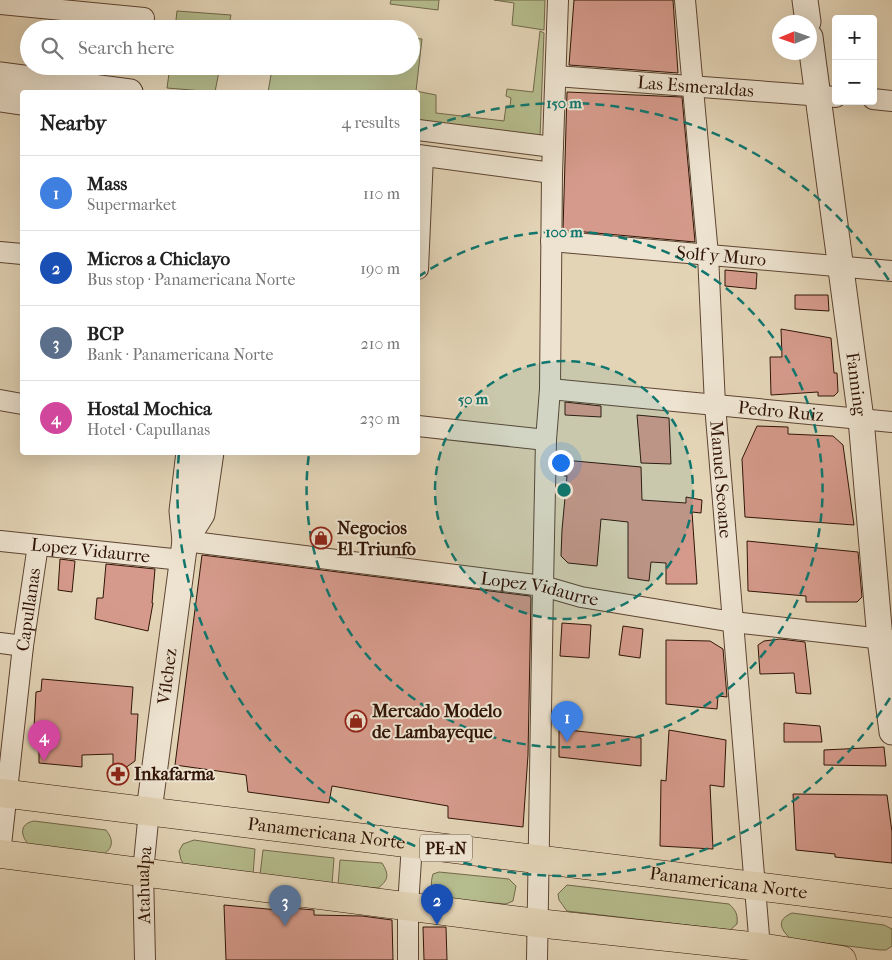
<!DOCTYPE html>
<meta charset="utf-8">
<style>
:root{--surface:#fff;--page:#f6f6f6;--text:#222;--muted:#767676;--line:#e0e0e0;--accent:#8f2418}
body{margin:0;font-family:"IM FELL French Canon",serif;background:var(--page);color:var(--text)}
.controls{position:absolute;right:15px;top:15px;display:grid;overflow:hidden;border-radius:5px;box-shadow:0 5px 20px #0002}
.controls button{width:45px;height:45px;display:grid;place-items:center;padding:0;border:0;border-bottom:1px solid var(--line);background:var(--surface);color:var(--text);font:25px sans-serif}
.compass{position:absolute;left:772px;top:15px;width:45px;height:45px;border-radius:50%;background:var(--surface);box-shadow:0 5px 20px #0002;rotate:268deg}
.you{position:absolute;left:560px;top:462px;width:18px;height:18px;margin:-12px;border:4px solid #fff;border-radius:50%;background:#1a73e8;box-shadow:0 0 0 8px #1a73e833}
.badge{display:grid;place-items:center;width:32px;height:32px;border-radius:50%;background:var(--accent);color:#fff;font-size:16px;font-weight:700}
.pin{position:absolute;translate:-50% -41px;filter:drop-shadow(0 1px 2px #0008)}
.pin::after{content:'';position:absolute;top:26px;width:18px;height:15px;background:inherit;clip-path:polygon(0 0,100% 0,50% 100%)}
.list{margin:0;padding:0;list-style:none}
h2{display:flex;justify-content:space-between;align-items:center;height:65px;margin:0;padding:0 20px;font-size:21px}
h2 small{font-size:16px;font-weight:400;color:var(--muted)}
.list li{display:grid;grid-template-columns:32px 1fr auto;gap:15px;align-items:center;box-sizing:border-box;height:75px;padding:0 20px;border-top:1px solid var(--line)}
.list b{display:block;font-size:19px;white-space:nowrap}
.list p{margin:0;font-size:16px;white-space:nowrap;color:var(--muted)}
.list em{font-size:16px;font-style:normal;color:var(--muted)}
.icon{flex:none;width:28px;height:28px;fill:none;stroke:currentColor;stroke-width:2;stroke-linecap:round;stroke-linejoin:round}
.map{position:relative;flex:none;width:892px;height:960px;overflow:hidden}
.search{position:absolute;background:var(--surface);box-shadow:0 5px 20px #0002;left:20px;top:20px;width:400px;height:55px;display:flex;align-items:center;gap:12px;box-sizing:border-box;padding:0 18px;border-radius:28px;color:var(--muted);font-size:19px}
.panel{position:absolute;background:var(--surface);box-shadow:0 5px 20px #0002;left:20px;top:90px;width:400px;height:365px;border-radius:5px}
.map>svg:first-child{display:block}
.green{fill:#b5bc8d;stroke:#72684a}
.building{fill:#d59a8b;stroke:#301406}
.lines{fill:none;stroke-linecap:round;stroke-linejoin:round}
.minor-casing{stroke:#5d4432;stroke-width:22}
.tertiary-casing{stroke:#5d4432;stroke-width:27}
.trunk-casing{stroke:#301406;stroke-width:29}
.minor{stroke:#ede3d0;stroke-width:20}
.tertiary{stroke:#ede3d0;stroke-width:25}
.trunk{stroke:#e3d4b6;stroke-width:28}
.ring{fill:none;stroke:#0f766e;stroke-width:2.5;stroke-dasharray:9 6}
.labels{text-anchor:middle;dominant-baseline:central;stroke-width:4;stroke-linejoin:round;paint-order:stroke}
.shield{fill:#ede3d0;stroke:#695243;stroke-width:1}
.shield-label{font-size:16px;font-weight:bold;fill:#301406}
.street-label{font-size:18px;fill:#301406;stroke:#ede3d0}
.poi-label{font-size:18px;font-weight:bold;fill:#301406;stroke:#ede3d0;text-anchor:start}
.centre{fill:#0f766e;stroke:#ede3d0;stroke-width:2.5}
.ring-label{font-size:15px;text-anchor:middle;font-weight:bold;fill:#0f766e;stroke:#ede3d0;stroke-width:4;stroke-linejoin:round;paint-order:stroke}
</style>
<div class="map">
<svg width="892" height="960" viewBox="0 0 892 960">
<rect width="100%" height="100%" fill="#e3d4b6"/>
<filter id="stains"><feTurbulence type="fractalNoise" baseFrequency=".004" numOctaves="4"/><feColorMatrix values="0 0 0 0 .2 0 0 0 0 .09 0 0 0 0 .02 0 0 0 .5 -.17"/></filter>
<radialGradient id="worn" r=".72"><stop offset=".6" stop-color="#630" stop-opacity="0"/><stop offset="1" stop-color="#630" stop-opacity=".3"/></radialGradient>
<g class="green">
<path d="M391 0H439L438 10 390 4Z"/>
<path d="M494 0H545L544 30 512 25 514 3Z"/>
<path d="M177 11 231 15 228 29H175Z"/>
<path d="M294 24 334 29H285Z"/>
<path d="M540 31 544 33 540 137 418 120V92H268L271 75 276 66H411V38L422 39 416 91 436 95V113L504 121 506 106H510L511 98 506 96 507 89 533 92Z"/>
<path d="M170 66H220L215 92 167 88Z"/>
<path d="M34 821 106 830C113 839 114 847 104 854L30 846C21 837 18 824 34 821Z"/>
<path d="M194 840 255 849 253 875 185 866 181 860 179 851 183 844Z"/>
<path d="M263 850 334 858 332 884 260 875Z"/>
<path d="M340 860 382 863C389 874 389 880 378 888L338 885Z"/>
<path d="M439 872 509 879 516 886 513 901 506 904 438 898C431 890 430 884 433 874Z"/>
<path d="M567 885 729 904C736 910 738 915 737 924L730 930 567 911 559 900 558 894Z"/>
<path d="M792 913 884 925 892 929V946L886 950H880L791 939C780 929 776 920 792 913Z"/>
</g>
<g class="building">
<path d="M574 0H673L678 73 569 65Z"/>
<path d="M567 92 682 97 695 242 563 230Z"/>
<path d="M725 270 757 273 756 289 725 286Z"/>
<path d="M795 295H828L829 311 795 309Z"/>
<path d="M781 329 831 338 834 373H837L838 392 834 396H818V392L771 395 770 357H782Z"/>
<path d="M565 402 601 406V417L565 415Z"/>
<path d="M637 415 669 418 671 464 641 463Z"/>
<path d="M757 426 788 427V434L833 436 843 445 854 525 745 517 742 459Z"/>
<path d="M564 460 641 467 642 500 686 503V497L702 500 701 513 692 512 697 584H666V563L651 562 649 581 628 578V522L601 519 597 566 568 563 561 556 562 530 567 476H564Z"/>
<path d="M747 541 858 552 862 597 857 602H806V596L748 591Z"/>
<path d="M202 555 530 596 531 598 528 755 523 827 448 818V806L332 786 329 803 248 792 246 775 175 765Z"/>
<path d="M60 559 75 561 72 592 58 590Z"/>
<path d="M106 564 155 569 152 603H153L148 631 95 619 97 598H103Z"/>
<path d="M562 623 591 625 589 658 560 656Z"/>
<path d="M623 626 643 629 640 658 619 655Z"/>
<path d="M780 639 805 642 811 694 796 693 794 673 760 674 758 645 764 641Z"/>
<path d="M666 640 710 641 723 649 727 697 718 696 717 709 666 704Z"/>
<path d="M42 679 133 687 131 714H138L135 761 125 768H113V754L82 755V767L39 763V747L33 746 36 692 41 691Z"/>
<path d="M784 723 820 726 822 742H784Z"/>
<path d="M559 729 641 738V766L559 757Z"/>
<path d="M669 730 726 740 724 787 710 785 713 849 660 846 661 780 666 781Z"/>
<path d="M884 747 886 766 824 765V750Z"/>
<path d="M793 794 887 795 892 832V863L835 857V854L796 850Z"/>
<path d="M224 905 289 911V908L303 909 314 910V915L362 916 392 920 393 960H226Z"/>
<path d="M423 927H446L447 960H424Z"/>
</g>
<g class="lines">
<g class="minor-casing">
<g id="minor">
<path id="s1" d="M685 0 708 255 715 405 761 960"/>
<path d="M0 4 144 18"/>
<path id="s2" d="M556 76 836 97"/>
<path d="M873 99 892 101"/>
<path d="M418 130 553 147"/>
<path d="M418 155 552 173"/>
<path id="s3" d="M551 241 892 271"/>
<path d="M0 252 22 254"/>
<path d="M418 269 423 156"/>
<path id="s4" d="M550 389 892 422"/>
<path d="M0 400 22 404"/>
<path d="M418 426 546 440"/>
<path id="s5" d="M0 541 182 560"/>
<path id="s6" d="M185 541 543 586 581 597 733 622 892 640"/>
<path d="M0 643 23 646"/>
<path id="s7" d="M0 854 23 646 38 545"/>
<path id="s8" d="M145 960 143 872 149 811"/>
<path d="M408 960V906L412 844"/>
<path d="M537 960 543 586 546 440 550 389 552 173 558 0"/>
</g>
</g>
<g class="tertiary-casing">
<g id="tertiary">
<path d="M805 0 808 22"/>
<path id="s9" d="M810 37 861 419 880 639 892 732"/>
<path d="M0 75 130 92"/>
<path d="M0 99 22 102"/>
<path d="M185 541 182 511 189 452"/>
<path id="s10" d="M149 811 185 541 202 514 211 452"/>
</g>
</g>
<g class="trunk-casing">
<g id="trunk">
<path id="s11" d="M0 793 892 903"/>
<path d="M0 854 537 923 760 947 842 960"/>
</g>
</g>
<use href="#minor" class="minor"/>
<use href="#tertiary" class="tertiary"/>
<use href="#trunk" class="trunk"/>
</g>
<circle cx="564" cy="490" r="129" fill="#0f766e" fill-opacity=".12"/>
<g class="ring">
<circle cx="564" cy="490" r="129"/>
<path d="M418 277A258 258 0 1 1 309 454"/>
<path d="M890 698A387 387 0 0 1 179 453M419 131A387 387 0 0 1 890 282"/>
</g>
<defs>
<g id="shop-ring" transform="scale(1.125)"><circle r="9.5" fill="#ede3d0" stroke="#8f2418" stroke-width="1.5"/><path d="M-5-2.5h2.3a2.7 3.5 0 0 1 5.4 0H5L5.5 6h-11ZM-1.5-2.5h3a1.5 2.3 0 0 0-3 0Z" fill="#8f2418"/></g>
<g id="pharmacy-ring" transform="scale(1.125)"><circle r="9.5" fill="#ede3d0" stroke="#8f2418" stroke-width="1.5"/><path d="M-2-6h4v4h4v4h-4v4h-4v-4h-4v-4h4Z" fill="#8f2418"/></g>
</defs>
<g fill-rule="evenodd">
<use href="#shop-ring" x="321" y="538"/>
<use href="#shop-ring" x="356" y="721"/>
<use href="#pharmacy-ring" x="118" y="774"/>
</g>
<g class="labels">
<rect class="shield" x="420" y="834.5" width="52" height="27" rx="4"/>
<g class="shield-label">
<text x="446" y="848">PE-1N</text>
</g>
<g class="street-label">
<text stroke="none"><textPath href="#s2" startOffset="140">Las Esmeraldas</textPath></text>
<text stroke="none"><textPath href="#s3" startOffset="171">Solf y Muro</textPath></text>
<text stroke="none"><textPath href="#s9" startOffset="350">Fanning</textPath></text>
<text stroke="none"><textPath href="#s4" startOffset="232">Pedro Ruiz</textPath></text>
<text stroke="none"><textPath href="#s1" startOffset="481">Manuel Seoane</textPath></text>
<text stroke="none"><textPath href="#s5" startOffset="91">Lopez Vidaurre</textPath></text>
<text stroke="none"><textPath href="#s6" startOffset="358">Lopez Vidaurre</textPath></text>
<text stroke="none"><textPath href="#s7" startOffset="246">Capullanas</textPath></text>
<text stroke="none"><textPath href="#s10" startOffset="136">Vílchez</textPath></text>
<text stroke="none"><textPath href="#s11" startOffset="329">Panamericana Norte</textPath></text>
<text stroke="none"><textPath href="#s11" startOffset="734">Panamericana Norte</textPath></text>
<text stroke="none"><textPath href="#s8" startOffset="75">Atahualpa</textPath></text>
</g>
<g class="poi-label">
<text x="337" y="528">Negocios<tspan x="337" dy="21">El Triunfo</tspan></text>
<text x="372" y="711">Mercado Modelo<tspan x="372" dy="21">de Lambayeque</tspan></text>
<text x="134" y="774">Inkafarma</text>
</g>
</g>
<circle cx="564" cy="490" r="8" class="centre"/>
<g class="ring-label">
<text x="564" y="108">150 m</text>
<text x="564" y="237">100 m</text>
<text x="473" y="404">50 m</text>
</g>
<rect width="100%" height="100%" filter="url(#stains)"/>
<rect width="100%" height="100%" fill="url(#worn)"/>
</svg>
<div class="controls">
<button>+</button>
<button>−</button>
</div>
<svg class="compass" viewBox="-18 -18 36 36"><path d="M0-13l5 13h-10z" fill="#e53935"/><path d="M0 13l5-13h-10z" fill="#767676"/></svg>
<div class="you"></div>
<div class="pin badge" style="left:567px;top:742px;background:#3f7fe0">1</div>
<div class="pin badge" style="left:437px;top:925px;background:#1a4fb4">2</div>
<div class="pin badge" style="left:285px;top:926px;background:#5c6f8a">3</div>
<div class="pin badge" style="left:44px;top:761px;background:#d1479c">4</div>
<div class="search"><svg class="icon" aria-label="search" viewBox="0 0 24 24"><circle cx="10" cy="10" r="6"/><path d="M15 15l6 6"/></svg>Search here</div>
<section class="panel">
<h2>Nearby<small>4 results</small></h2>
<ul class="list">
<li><span class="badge" style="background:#3f7fe0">1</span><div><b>Mass</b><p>Supermarket</p></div><em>110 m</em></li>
<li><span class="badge" style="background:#1a4fb4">2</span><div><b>Micros a Chiclayo</b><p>Bus stop · Panamericana Norte</p></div><em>190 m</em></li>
<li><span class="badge" style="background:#5c6f8a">3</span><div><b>BCP</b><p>Bank · Panamericana Norte</p></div><em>210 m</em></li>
<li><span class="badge" style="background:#d1479c">4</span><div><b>Hostal Mochica</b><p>Hotel · Capullanas</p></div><em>230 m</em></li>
</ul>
</section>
</div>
